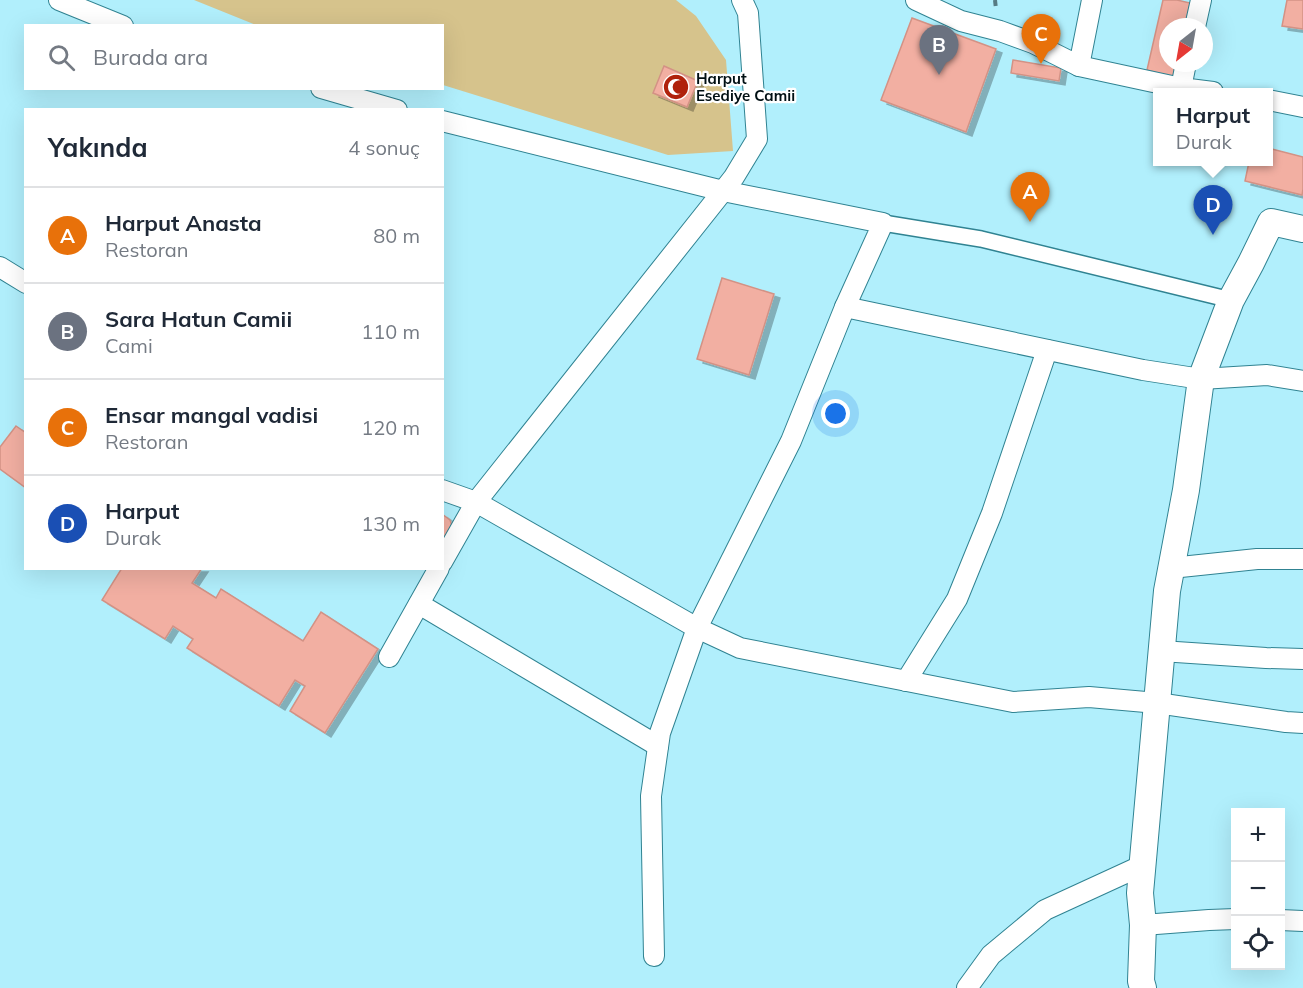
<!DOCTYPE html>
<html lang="tr">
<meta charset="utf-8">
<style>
:root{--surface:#fff;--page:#f6f6f7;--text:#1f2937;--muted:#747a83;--line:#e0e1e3;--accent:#b0220c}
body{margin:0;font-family:Mulish,sans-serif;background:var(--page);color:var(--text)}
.controls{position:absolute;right:18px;bottom:18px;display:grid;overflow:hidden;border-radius:0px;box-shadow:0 6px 24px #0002}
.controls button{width:54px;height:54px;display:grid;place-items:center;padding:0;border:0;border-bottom:2px solid var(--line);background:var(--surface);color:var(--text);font:30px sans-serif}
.compass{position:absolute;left:1159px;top:18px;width:54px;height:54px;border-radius:50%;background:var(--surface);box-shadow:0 6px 24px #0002;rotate:211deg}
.you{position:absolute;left:836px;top:414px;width:21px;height:21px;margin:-15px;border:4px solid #fff;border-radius:50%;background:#1a73e8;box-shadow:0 0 0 9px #1a73e833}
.badge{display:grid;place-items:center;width:39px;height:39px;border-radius:50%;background:var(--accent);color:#fff;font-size:20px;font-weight:700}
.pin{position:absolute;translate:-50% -50px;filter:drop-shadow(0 2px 3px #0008)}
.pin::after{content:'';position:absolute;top:32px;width:21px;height:18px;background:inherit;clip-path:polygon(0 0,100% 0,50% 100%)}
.popup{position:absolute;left:1153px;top:88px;width:120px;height:78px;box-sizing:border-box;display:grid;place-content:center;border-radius:0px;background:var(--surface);filter:drop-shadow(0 2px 4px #0005);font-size:20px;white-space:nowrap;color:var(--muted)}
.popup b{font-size:22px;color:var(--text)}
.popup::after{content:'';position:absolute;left:50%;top:100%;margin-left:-12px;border:12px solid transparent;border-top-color:var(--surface)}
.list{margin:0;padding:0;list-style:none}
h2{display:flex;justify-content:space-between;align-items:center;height:78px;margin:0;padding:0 24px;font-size:26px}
h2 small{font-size:20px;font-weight:400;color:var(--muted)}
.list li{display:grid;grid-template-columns:39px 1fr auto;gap:18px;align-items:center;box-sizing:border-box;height:96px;padding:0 24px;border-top:2px solid var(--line)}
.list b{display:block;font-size:22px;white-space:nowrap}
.list p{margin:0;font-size:20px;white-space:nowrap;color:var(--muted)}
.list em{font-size:20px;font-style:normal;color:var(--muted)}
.icon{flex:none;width:33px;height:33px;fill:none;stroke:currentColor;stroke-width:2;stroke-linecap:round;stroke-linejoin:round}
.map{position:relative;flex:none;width:1303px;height:988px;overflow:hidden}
.search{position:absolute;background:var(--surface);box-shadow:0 6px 24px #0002;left:24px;top:24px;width:420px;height:66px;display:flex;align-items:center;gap:15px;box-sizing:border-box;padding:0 21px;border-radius:0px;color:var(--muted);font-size:22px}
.panel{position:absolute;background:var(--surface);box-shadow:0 6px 24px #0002;left:24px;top:108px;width:420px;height:462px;border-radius:0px}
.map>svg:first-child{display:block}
.green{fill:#d6c38c}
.building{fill:#f2afa2;stroke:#d39285;stroke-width:1.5;filter:url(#shadow)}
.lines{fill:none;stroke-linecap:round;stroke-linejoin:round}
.pedestrian-casing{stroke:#308392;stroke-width:18}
.minor-casing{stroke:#308392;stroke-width:22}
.tertiary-casing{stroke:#308392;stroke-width:28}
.path{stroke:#567b84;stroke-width:4;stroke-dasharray:6 3;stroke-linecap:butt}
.pedestrian{stroke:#fff;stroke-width:15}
.minor{stroke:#fff;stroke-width:20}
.tertiary{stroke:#fff;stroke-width:26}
.labels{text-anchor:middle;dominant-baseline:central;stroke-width:4.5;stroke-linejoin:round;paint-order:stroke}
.poi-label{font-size:15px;font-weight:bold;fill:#000f13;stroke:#fff;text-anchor:start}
</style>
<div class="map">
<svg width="1303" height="988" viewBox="0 0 1303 988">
<defs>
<filter id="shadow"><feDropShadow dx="6" dy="4" stdDeviation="0" flood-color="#0004"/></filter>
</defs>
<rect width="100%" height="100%" fill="#b1effc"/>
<path class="green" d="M194 0H676L696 16 726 60 733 151 668 155 443 85 442 26 256 25Z"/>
<g class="building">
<path d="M1163 0H1177L1190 3 1185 27H1168V63H1176L1173 77 1147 70Z"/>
<path d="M1287 0H1303V29L1282 26Z"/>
<path d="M912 18 996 49 966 132 881 100Z"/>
<path d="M1013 60 1061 68 1059 81 1011 73Z"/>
<path d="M664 66 698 81 687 107 653 93Z"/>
<path d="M1268 148 1303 157V189L1302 195 1245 181 1249 162H1268Z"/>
<path d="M722 278 774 294 749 375 697 359Z"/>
<path d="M16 426 26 433V488L0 469V447Z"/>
<path d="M442 514 450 520 452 526 442 544Z"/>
<path d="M122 568H202L192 583 216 598 221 589 303 641 321 612 378 649 325 733 290 711 305 686 295 680 279 706 187 648 193 639 173 626 165 639 102 600Z"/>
</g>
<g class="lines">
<g class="pedestrian-casing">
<path id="pedestrian" d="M883 223 981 239 1231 300"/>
</g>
<g class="minor-casing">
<g id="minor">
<path d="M59 0 123 26"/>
<path d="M916 0 961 21 1000 31 1033 43 1079 66 1092 0"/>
<path d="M1195 27 1201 0"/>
<path d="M1186 63 1181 88 1213 92"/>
<path d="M1079 66 1181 88"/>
<path d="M321 88 397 110"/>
<path d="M1268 100 1303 107"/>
<path d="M442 121 723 191 883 223 845 307 791 441 697 628 660 733 651 796 654 956"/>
<path d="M0 267 26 283"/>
<path d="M845 307 1143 370 1201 379 1267 375 1303 381"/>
<path d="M442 490 476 502 697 628 740 648 1013 702 1089 697 1157 703 1286 722 1303 723"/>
<path d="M442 562 476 502 723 191 734 177 757 139 748 13 742 0"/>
<path d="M1171 568 1257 559H1303"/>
<path d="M419 604 658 746"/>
<path d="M1161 651 1266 658 1303 659"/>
<path d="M389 657 439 568"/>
<path d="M906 681 957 599 992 513 1047 350"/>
<path d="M1280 920 1303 921"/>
<path d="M1143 925 1209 920 1236 919"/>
<path d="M967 988 991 955 1045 910 1143 865"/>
</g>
</g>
<g class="tertiary-casing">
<path id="tertiary" d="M1143 988 1141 981 1143 925 1140 893 1167 591 1186 490 1201 379 1231 300 1251 263 1271 222 1303 229"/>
</g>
<path class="path" d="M995 0 996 9"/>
<use href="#pedestrian" class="pedestrian"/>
<use href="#minor" class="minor"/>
<use href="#tertiary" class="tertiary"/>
</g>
<defs>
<g id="mosque-disc" transform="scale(1.35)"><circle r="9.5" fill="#b0220c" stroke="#fff"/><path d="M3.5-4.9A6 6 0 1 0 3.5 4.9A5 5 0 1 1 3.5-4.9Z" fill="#fff"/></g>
</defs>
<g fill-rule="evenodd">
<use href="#mosque-disc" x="676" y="87"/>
</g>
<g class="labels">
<g class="poi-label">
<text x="696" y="78">Harput<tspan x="696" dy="17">Esediye Camii</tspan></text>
</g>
</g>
</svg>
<div class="controls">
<button>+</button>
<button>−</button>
<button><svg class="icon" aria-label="locate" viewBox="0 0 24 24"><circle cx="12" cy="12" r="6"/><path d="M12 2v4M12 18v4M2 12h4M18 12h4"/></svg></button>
</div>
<svg class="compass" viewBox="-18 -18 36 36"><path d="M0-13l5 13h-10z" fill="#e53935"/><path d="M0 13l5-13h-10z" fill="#747a83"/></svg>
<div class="you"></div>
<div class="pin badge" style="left:1030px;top:222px;background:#e8710a">A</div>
<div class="pin badge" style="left:939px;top:75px;background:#6b7280">B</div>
<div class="pin badge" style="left:1041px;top:64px;background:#e8710a">C</div>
<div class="pin badge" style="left:1213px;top:235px;background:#1a4fb4">D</div>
<div class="popup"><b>Harput</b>Durak</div>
<div class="search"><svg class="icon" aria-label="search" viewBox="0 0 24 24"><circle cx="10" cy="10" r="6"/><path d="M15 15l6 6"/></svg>Burada ara</div>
<section class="panel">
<h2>Yakında<small>4 sonuç</small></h2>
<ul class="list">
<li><span class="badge" style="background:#e8710a">A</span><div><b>Harput Anasta</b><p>Restoran</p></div><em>80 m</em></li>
<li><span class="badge" style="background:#6b7280">B</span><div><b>Sara Hatun Camii</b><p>Cami</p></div><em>110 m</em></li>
<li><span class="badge" style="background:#e8710a">C</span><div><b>Ensar mangal vadisi</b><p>Restoran</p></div><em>120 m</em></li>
<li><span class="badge" style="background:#1a4fb4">D</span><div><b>Harput</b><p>Durak</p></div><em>130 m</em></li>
</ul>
</section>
</div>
